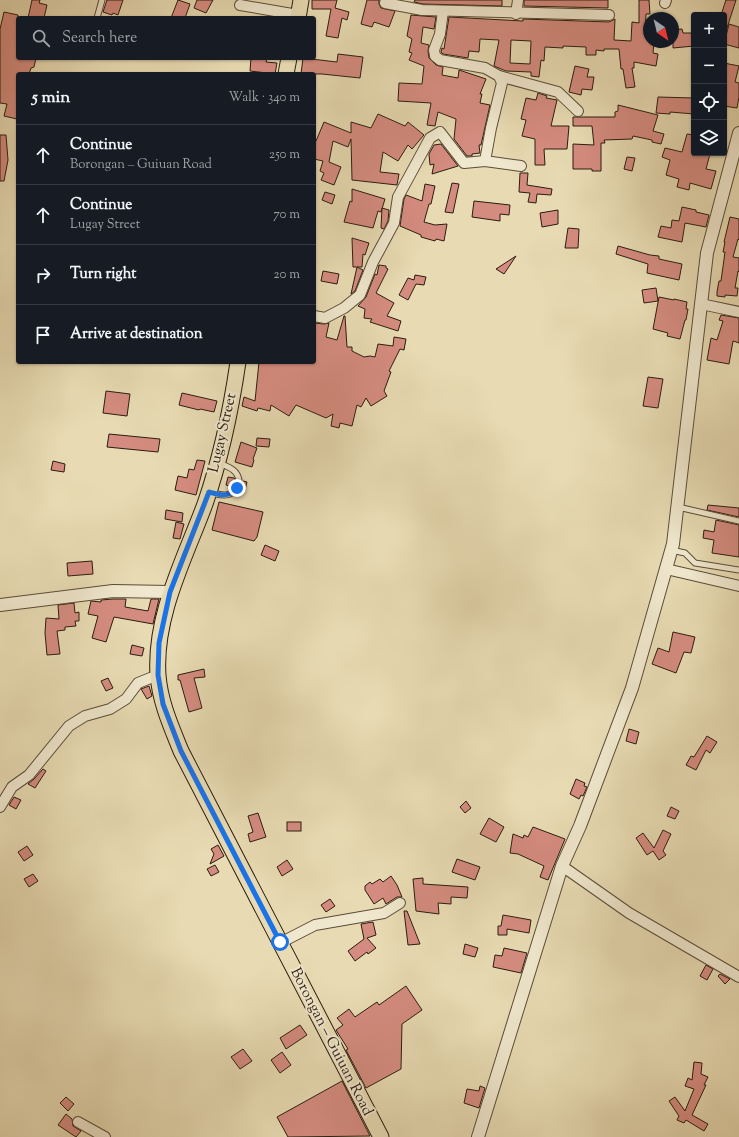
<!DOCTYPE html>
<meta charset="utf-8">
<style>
:root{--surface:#171b24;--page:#242831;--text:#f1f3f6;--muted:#9ea1a6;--line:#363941}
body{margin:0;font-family:"Sorts Mill Goudy",serif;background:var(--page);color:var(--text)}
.controls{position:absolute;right:12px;top:12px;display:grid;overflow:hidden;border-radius:4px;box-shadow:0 1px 3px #0004}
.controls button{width:36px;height:36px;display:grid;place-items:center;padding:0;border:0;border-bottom:1px solid var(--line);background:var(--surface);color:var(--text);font:20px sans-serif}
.compass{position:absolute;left:643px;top:12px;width:36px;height:36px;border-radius:50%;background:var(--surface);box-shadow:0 1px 3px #0004;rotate:145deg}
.stop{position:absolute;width:12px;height:12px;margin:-9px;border:3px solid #1a73e8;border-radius:50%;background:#fff}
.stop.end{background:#1a73e8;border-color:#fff;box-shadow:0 1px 4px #0008}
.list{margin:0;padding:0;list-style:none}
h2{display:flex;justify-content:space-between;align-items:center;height:52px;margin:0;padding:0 16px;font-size:17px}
h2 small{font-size:13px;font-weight:400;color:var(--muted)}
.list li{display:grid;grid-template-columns:26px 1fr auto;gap:12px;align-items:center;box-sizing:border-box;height:60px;padding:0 16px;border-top:1px solid var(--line)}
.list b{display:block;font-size:15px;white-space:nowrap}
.list p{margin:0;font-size:13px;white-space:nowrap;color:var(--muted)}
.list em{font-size:13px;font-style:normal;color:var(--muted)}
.icon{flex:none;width:22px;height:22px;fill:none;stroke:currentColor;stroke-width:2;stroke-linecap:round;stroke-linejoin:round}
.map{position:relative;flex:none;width:739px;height:1137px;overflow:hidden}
.search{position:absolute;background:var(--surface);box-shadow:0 1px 3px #0004;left:16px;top:16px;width:300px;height:44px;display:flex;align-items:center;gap:10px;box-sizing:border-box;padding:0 14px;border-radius:4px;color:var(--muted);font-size:15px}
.panel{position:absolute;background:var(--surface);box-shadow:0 1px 3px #0004;left:16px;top:72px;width:300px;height:292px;border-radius:4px}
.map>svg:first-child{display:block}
.building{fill:#d58c80;stroke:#2b1c0f;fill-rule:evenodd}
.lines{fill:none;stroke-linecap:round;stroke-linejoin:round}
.service-casing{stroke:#5a4c38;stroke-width:7}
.minor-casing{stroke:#5a4c38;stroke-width:12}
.tertiary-casing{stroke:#5a4c38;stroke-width:14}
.primary-casing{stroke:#2b1c0f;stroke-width:17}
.service{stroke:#f0e8ce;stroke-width:5}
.minor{stroke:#f0e8ce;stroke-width:10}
.tertiary{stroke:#f0e8ce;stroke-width:12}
.primary{stroke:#e8dbb3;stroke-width:15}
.route{stroke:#1a73e8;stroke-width:5}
.labels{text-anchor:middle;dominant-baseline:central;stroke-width:4;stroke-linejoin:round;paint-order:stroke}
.street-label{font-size:15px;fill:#2b1c0f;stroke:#f0e8ce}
</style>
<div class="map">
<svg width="739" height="1137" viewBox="0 0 739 1137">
<rect width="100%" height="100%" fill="#e8dbb3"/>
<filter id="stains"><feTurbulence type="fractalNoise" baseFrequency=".005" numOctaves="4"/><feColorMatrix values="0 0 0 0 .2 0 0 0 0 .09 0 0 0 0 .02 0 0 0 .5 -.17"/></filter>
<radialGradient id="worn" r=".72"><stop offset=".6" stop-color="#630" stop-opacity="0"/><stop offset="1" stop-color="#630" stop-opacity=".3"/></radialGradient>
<g class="building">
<path d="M32 0H40L39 3 47 5 44 18H28Z"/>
<path d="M107 0H123L118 15 113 13 112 15 103 12Z"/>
<path d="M178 0 190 4 185 18H171Z"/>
<path d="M197 0H213L206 13 194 8Z"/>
<path d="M312 0H337L335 8 349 12 347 20 342 18 338 38 326 36 331 9H312Z"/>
<path d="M367 0H379V4L381 8 395 11 389 27 374 22 372 27 361 24Z"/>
<path d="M415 0H502V6L423 4 414 2Z"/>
<path d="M524 0H608V8L524 6Z"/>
<path d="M639 0H649L650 14H646L645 35H649V42H654L653 53 658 54 656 66 634 62V68H632L635 87 626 88 623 69H621L619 49H604V51L596 50V55H586V47L563 46V48L545 47 544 61 541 60 539 77 531 76V72L506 71 494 66 499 40 480 39 479 52 469 51 468 58 443 54 441 52 442 48 444 49 449 17 523 21V19L609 22 615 19 614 40 631 41 632 22 639 23ZM511 40 531 41 530 64 510 63Z"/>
<path d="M726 0H736L726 31H724V15H721Z"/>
<path d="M4 12 18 15V58H36L34 67 31 68 29 74H18V114L17 119 4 116 7 104 0 103V29Z"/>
<path d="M411 15 436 17 434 29 423 27 421 43 429 45 428 51 429 58 436 65 443 67 442 75 458 78 459 70 486 79 480 94H482L480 103 490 105 481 145H479L480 153 472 154V156H467L454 139 456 119 438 112 435 126 427 125 431 103 398 101 399 83 422 84 424 66 409 60 412 53 409 52 412 39 407 36Z"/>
<path d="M729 24 739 27V48L724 44Z"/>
<path d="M682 29 683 33H694V46L673 48V30Z"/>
<path d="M338 54 363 57 360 78 322 74H301L303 58 337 62Z"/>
<path d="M251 58H267L266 62 277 63 275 74 250 71Z"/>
<path d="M724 63 739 66 735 82 739 83V97L737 108 724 106Z"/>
<path d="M575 66 589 69 587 77H594L592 90 582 89 581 95 569 92Z"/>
<path d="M538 93 547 96 546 98 557 100 551 126H569L567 149H544L545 165H535V139L522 136 526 120 521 119 526 98 536 100Z"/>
<path d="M658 97 694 98V114L670 112V114L656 113Z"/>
<path d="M618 105 658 115 653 131 664 134 661 144 652 142V140L633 136 632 139 604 140 605 143H601V171H592V169H573V144L594 145 592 126H573V117H615V112L618 111Z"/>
<path d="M378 114 405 126 408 122 424 135 412 149 408 145 398 161 383 152 380 172 399 174 397 185 352 180 351 139 348 147 333 141 329 162 341 167 334 185 321 180 324 173 320 171 323 161 314 159V141H316L324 122 351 133V122L371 128Z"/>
<path d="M687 134 694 135V153L710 154 706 169 716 171 711 189 690 183 689 190 677 187 679 179 666 175 670 160 662 157 665 148 682 152Z"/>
<path d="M0 135H6L8 160 4 181H0Z"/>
<path d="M441 144 458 166 432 174 434 164 430 165 429 154 434 145Z"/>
<path d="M627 157 635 158 632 171 624 169Z"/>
<path d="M520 173H528L527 185 552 189 551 195 537 194 536 203 528 202 530 193 519 192Z"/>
<path d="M452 183 459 184 453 213 445 212Z"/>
<path d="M425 184 435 186 431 204H429L424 222 435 225 447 224 444 241 436 239 435 241 421 237V235L400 226 404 199 406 195 422 201Z"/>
<path d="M352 189 385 199 381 212 378 211 373 228 344 222 350 201 352 202Z"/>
<path d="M325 192 335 195 332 204 322 200Z"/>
<path d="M474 201 510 205 509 215 500 214V221L472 217Z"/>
<path d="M682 207 696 210V212L709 215 706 227 685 223 682 242 658 237 661 226 671 228 672 220 679 221Z"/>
<path d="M382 208 389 210 388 221 384 229 381 228Z"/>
<path d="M558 210V224L542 227 540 213Z"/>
<path d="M730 217 739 219V240L738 239 733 257 739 258V272L738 271 735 288H738L737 296 725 295V297L717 296V292L719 281H721L725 252H723L725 242H724Z"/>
<path d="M568 228 579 229 578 248H565Z"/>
<path d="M352 238 369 243 365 255 363 254 362 267H353Z"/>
<path d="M618 246 650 255 659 256V259L682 264 679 280 647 273 648 264 616 254Z"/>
<path d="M516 256 504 274 496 269Z"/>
<path d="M379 265 386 266V268L388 269 376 293 394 303 387 316 401 321 398 331 370 322 372 319 364 318 365 309 358 306 366 297 375 274 377 275Z"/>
<path d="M357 267 363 270 355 291 351 294Z"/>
<path d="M323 271 339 274 337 284 321 281Z"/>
<path d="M415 275 426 277 424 285 416 284 408 300 399 295 408 278 414 280Z"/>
<path d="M656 288 658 301 644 303 642 290Z"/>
<path d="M659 297 674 300V299L687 302 686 309H688L686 320H685L680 339 667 336 668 333 653 329Z"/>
<path d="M721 315 739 318V343L733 341 729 364 707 360 711 338 717 340 723 321 719 320Z"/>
<path d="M344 316H345L347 347H352V351L364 357 370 356 375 357 378 344 393 346 394 337 406 339 404 350 400 349 389 371 391 372 384 391 387 396 371 406 366 398 361 407 357 405 352 426 340 423 339 428 331 426 333 414 326 418 296 405 289 416 271 405 270 411 258 408 257 411 242 406 244 397 255 401 259 362H314V323L324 324 329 323 326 337 337 340Z"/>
<path d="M648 377 663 379 658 408 643 406Z"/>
<path d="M106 391 130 394 127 416 103 413Z"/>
<path d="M182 393 217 401 214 412 200 409 199 410 179 405Z"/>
<path d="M109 434 160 439 158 452 107 447Z"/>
<path d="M257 438 270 439 269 447 256 446Z"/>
<path d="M241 442 257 448 253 459 254 460 252 467 235 462Z"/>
<path d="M197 460 205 461 196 495 175 490 178 476 187 478 189 469 194 470Z"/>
<path d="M53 461 65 464 64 472 51 470Z"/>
<path d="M228 477 234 478 238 484H240L243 481 247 482 245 490 241 489V486L238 484H235L233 487 226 485Z"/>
<path d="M219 502 263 512 257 537 254 541 212 530Z"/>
<path d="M708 505 739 508V517L707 510Z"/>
<path d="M166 510 183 513 182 522 165 519Z"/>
<path d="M716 520 739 525V557L712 553 714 540 703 538 704 530 714 532Z"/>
<path d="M176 522 184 524 180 539 173 538Z"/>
<path d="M265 545 279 551 275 561 261 555Z"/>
<path d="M92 561 93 574 68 576 67 563Z"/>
<path d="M113 599H126L125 607 148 611 151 599H159L153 624 114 617 106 642 92 638 98 616 88 614 91 601 101 602V600Z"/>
<path d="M74 603 75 613 79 612V621H75L76 626 65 627V630L57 631 60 654 47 655 45 633 46 618 59 619 58 605Z"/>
<path d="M673 632 695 637 691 653 684 652 676 673 652 664 658 648 669 652Z"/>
<path d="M132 645 144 648 142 656 130 654Z"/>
<path d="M204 669 205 677 194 678 202 708 189 712 180 680H178V675Z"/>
<path d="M108 678 113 688 106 691 101 681Z"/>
<path d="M149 686 152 696 147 699 141 689Z"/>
<path d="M629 729 639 732 636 744 626 741Z"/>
<path d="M707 736 717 742 710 753 706 750 696 770 686 765 691 756 694 757Z"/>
<path d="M43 769 46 771 35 788 28 784 34 779Z"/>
<path d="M576 779 585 783 584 786 587 787 583 796 581 795 579 799 570 794Z"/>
<path d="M14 797 21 800 16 809 9 805Z"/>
<path d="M466 801 471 808 465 813 460 807Z"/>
<path d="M671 807 679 811 675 819 667 816Z"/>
<path d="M258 813 266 837 250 842 248 834 253 832 248 816Z"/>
<path d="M489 818 504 827 496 842 480 834Z"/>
<rect x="287" y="822" width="14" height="9"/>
<path d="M533 827 565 839 548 880 540 877 544 866 518 854 510 853 513 834 523 838 524 835 528 837Z"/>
<path d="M663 830 671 834 663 851 666 855 659 860 653 851 647 855 636 838 643 833 654 848Z"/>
<path d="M218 845 224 856 210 864 214 854 211 849Z"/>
<path d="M27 846 33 855 24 861 18 852Z"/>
<path d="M457 859 480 867 475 880 452 872Z"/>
<path d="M287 860 293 869 282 876 277 867Z"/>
<path d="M215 865 219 872 211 876 207 869Z"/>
<path d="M33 874 38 881 29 887 24 879Z"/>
<path d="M391 876 397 885 402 897H397L386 904 383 898 374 904 365 890V886L370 882 372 884 380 879 383 882Z"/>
<path d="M423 878V884L468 887 467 898 451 897V904L438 903 439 914 416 911 413 879Z"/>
<path d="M330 899 335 906 326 912 321 905Z"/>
<path d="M404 911H407L420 944 408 945Z"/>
<path d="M503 915 531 920 529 933 507 929V935H498V926H501Z"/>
<path d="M373 922 376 935 367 938 376 948 368 954 367 952 355 961 348 951 364 939 361 924Z"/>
<path d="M465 944 478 948 475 957 463 954Z"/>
<path d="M504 948 527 953 521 973 493 967 495 955 502 956Z"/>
<path d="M706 965 713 969 707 980 700 976Z"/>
<path d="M720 974 730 979 725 984 718 976Z"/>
<path d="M406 986 422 1010 402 1024 401 1069 366 1088 346 1050 348 1049 336 1030 343 1025 337 1018 349 1009 355 1017 377 1002 379 1005Z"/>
<path d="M300 1025 307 1035 286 1049 280 1038Z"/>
<path d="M243 1049 252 1061 240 1069 231 1057Z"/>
<path d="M282 1052 291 1065 280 1073 271 1060Z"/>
<path d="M694 1062 702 1063 701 1074 708 1077 704 1085H706L692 1115 708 1124 704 1131 686 1120 684 1123 677 1120 679 1116 669 1101 675 1097 685 1111 694 1089 685 1086 688 1078 692 1080Z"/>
<path d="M342 1081 370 1136 288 1137 277 1117Z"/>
<path d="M480 1086 485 1088 479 1108 464 1103 467 1089 479 1091Z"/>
<path d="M66 1097 74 1104 68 1111 60 1103Z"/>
<path d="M66 1114 72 1119 73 1126 81 1131 76 1137 58 1125Z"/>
</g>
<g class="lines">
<g class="service-casing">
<g id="service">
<path d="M97 18 102 0"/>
<path d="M219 463C228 467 237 469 239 480"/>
<path d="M211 493C221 495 230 498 237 488"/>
<path d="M678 507 739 521"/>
<path d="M671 550 685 553 695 563 739 570"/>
</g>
</g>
<g class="minor-casing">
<g id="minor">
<path d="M386 0 385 3 422 10 609 15"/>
<path d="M665 3 666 0"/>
<path d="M240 5 298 15"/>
<path d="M443 11 440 34 434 50 435 56 440 60 485 68 499 76 502 83 491 128 485 161"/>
<path d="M516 14 518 0"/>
<path d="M499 76 558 92 578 111"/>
<path d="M701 304 739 312"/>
<path d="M314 316 325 318 344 308 360 295 373 262 394 223 398 197 430 138 440 132 464 163 485 161 521 166"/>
<path d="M666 569 739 586"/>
<path d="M0 807 12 787 29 775 69 726 85 716 110 709 126 699 138 683 158 675"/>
<path d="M562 866 629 913 739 977"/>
<path d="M280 943 315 925 384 913 400 903"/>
<path d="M78 1122 105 1137"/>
</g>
</g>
<g class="tertiary-casing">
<g id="tertiary">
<path d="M0 605 113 591 170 592"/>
<path d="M478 1137 562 866 580 826 632 688 673 544 707 253 739 133"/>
</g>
</g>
<g class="primary-casing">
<g id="primary">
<path d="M298 18 301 0"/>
<path d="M286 74 289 58"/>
<path d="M238 362C231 410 221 458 205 504 185 558 154 616 158 675 160 702 171 726 181 751L381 1137"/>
</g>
</g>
<use href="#service" class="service"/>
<use href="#minor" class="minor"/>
<use href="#tertiary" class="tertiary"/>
<use href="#primary" class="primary"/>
</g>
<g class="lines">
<path class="route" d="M237 488C229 498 220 495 209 492L170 592 159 643 158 675 163 704 181 751 280 942"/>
</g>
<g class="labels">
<g class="street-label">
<text transform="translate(223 433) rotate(-77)">Lugay Street</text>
<text transform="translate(331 1042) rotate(63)">Borongan – Guiuan Road</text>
</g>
</g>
<rect width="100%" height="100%" filter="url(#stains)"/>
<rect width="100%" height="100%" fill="url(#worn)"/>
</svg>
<div class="controls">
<button>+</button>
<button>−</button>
<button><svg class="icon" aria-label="locate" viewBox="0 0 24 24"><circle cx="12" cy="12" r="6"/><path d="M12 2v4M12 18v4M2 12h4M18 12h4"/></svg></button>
<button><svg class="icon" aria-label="layers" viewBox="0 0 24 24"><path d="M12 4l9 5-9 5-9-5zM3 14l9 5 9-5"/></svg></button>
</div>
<svg class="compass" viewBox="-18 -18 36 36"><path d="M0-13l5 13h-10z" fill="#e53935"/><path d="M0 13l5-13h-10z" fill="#9ea1a6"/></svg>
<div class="stop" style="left:280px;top:942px"></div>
<div class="stop end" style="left:237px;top:488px"></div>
<div class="search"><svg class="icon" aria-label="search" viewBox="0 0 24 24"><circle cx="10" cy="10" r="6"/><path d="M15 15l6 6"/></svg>Search here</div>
<section class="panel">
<h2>5 min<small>Walk · 340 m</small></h2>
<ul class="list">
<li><svg class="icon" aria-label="ahead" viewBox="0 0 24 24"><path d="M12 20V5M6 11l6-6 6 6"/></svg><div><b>Continue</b><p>Borongan – Guiuan Road</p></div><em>250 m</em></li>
<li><svg class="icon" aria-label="ahead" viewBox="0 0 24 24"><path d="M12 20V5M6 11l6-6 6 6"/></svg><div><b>Continue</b><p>Lugay Street</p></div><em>70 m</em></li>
<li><svg class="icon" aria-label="right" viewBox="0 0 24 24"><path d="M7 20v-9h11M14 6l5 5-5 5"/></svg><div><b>Turn right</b></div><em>20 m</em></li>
<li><svg class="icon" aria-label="arrive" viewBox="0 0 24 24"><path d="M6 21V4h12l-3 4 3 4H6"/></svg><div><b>Arrive at destination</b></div></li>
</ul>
</section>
</div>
